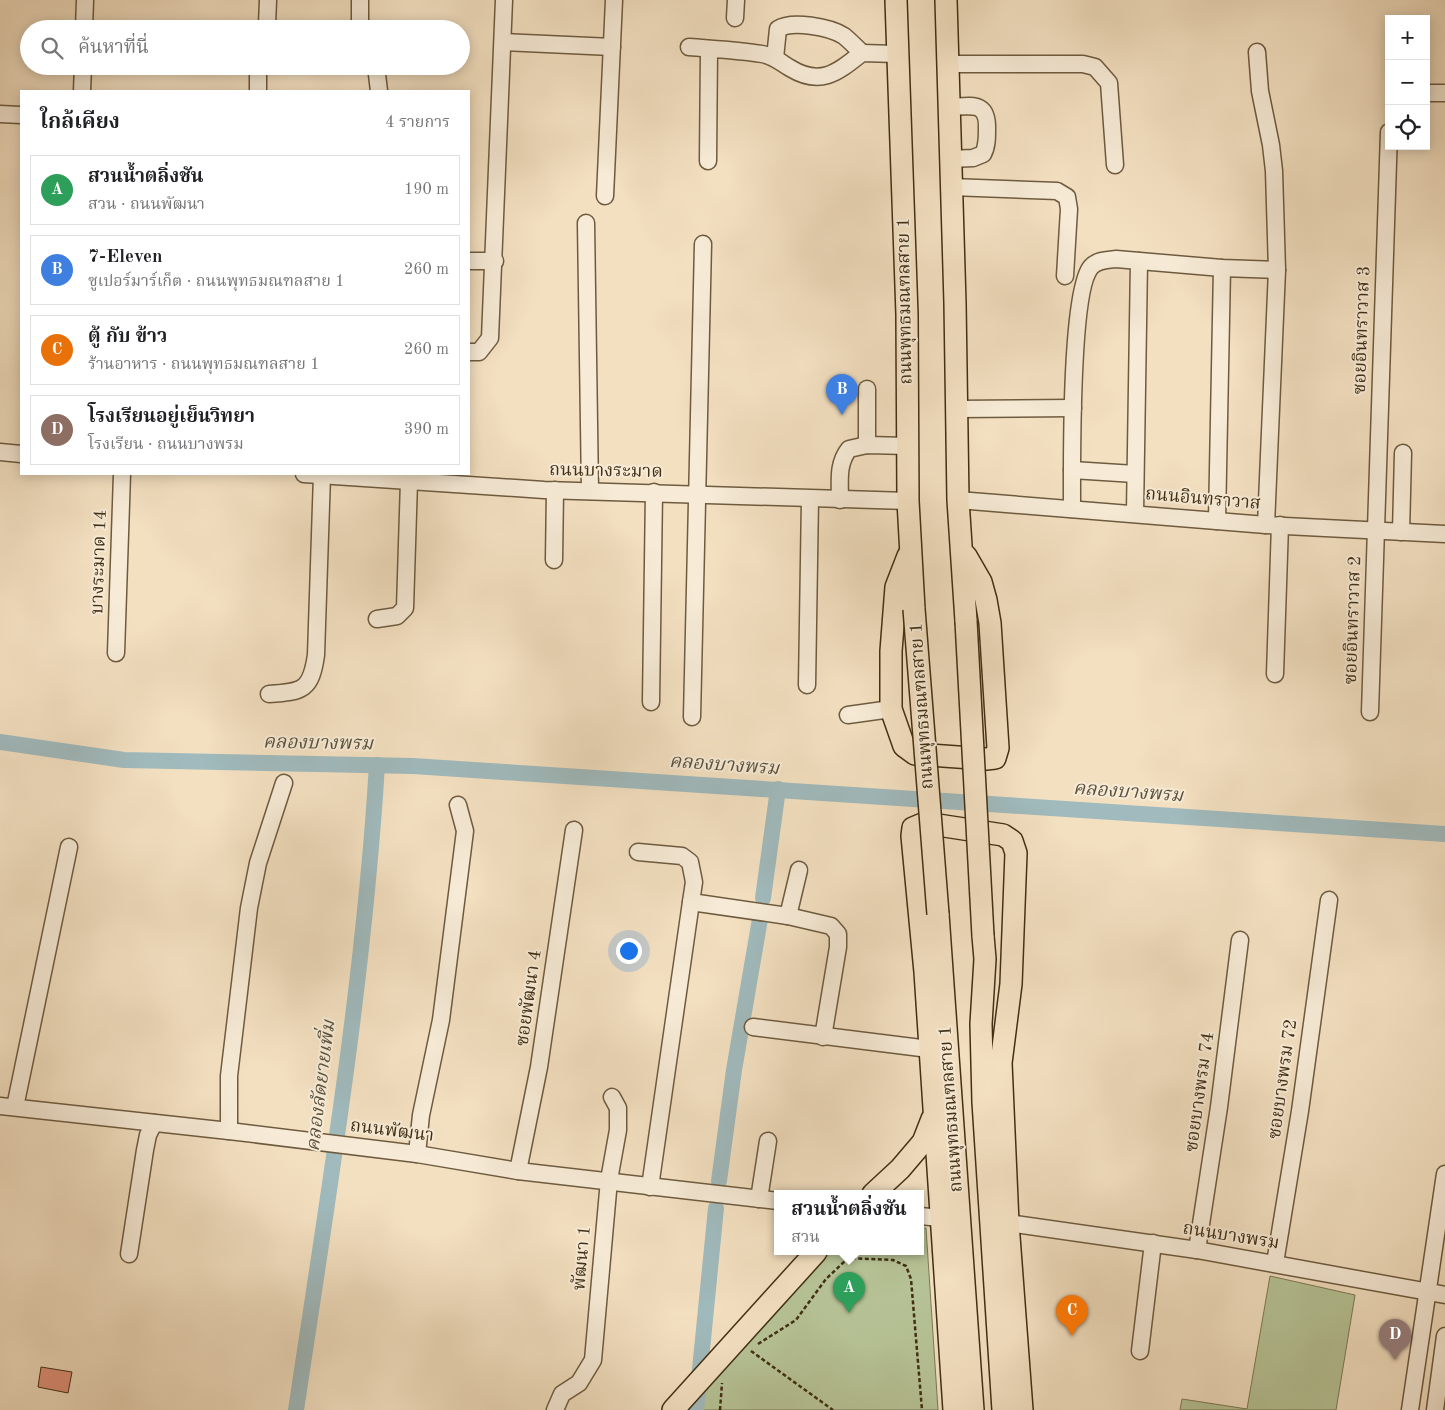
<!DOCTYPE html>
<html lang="th">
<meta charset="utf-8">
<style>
:root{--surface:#fff;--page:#f2f2f2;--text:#202124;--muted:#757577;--line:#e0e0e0;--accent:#7c3aed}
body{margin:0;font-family:"Old Standard TT","Noto Serif Thai",serif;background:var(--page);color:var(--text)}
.controls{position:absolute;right:15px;top:15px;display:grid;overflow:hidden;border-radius:0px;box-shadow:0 2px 12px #0003}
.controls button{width:45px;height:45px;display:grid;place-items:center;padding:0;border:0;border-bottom:1px solid var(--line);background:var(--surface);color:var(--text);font:25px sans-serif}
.you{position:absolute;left:628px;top:950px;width:18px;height:18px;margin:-12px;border:4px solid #fff;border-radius:50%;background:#1a73e8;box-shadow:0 0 0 8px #1a73e833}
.badge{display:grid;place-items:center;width:32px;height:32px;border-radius:50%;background:var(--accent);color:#fff;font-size:16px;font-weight:700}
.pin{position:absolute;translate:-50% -41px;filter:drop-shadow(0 1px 2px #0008)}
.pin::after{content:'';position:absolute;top:26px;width:18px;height:15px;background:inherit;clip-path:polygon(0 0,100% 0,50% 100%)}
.popup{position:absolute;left:774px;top:1190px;width:150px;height:65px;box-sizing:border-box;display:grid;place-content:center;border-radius:0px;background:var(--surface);filter:drop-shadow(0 1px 4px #0005);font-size:16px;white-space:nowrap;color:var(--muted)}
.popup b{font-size:19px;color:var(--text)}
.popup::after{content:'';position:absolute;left:50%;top:100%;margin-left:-10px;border:10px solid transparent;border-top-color:var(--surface)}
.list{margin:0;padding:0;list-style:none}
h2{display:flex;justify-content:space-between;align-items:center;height:65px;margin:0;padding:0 20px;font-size:21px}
h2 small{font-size:16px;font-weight:400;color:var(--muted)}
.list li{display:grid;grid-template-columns:32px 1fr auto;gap:15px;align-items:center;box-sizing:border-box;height:70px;margin:0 10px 10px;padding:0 10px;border:1px solid var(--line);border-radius:0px}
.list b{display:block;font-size:19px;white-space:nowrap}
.list p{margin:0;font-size:16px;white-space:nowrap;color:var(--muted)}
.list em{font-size:16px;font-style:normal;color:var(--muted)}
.icon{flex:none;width:28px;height:28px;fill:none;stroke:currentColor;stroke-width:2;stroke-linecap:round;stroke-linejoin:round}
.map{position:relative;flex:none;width:1445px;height:1410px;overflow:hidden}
.search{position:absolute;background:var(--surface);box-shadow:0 2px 12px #0003;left:20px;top:20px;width:450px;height:55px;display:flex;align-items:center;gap:12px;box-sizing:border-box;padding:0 18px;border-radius:28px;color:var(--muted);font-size:19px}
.panel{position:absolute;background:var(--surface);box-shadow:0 2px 12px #0003;left:20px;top:90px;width:450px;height:385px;border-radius:0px}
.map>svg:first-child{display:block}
.green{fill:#b6c396;stroke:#7c7955}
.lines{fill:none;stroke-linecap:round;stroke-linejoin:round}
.canal{stroke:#a0babd;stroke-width:16}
.building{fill:#e2937d;stroke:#412f14}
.minor-casing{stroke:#6e5b3f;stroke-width:19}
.major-casing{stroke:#412f14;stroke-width:24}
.path{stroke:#412f14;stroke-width:2.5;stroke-dasharray:4 2.5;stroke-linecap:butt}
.minor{stroke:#f7ebd7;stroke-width:16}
.major{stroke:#f3e0c1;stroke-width:21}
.major-bridge-casing{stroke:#412f14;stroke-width:24;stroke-linecap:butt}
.major-bridge{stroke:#f3e0c1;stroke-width:21}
.labels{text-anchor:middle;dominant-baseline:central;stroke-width:4;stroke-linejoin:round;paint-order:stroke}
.street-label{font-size:18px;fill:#412f14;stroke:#f7ebd7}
.water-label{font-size:19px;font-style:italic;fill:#59523e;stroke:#f7ebd7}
</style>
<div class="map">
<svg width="1445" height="1410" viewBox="0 0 1445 1410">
<rect width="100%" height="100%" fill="#f3e0c1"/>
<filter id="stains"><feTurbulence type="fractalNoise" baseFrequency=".004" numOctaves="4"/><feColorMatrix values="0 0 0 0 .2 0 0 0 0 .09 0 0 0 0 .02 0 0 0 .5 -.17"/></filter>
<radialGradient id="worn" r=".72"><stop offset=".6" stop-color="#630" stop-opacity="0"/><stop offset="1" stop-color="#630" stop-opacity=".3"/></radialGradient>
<g class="green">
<path d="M920 1228H926L938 1410H702L704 1372 823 1252H920Z"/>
<path d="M1270 1276 1355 1295 1336 1410H1180L1182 1399 1247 1409Z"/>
</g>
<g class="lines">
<g class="canal">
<path d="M0 742 124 760 413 766 1445 834"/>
<path d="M763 898 778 789"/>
<path d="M719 1181 734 1070 760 919"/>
<path d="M296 1410C328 1196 364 981 377 765"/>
<path d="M696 1410 716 1208"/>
</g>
</g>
<path class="building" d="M41 1367 72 1372 68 1393 38 1387Z"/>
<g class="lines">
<g class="minor-casing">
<g id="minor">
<path d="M360 0V29"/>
<path d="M735 18 736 0"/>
<path d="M267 25 268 0"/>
<path d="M84 29 85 0"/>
<path d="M503 42 612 47"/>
<path d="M689 47C713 49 738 50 762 54 774 56 780 62 790 68 821 87 838 72 862 53L896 54"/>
<path d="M1257 52 1260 91 1271 145 1274 171 1277 270 1266 525"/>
<path d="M775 58 778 29C792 20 830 27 844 36 850 41 856 47 862 53"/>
<path d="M948 64H1083L1095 67 1109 83 1115 165"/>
<path d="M258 66V91"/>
<path d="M376 66 379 91"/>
<path d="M82 91 83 66"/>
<path d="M1426 93H1445"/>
<path d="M949 107C973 106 988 101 987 130 987 138 987 147 983 154L973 158 950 159"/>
<path d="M0 114 21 115"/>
<path d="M708 161 709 49"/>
<path d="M951 187 1057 191 1067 197 1069 209 1065 276"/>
<path d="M605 196 614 0"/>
<path d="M586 223 590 491"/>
<path d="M469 261H495"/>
<path d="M469 352H479L490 338 504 0"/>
<path d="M867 389V445"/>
<path d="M957 409 1073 408"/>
<path d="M0 452 21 454"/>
<path d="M1072 470 1135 474"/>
<path d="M304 474 544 490 908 501"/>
<path d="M840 500C840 482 837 464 849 449L867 445 908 446"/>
<path d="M958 500 1266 525 1445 534"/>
<path d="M1072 509C1072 468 1070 291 1091 267 1097 260 1107 260 1116 259L1222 268 1277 270"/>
<path d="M1135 513 1139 261"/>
<path d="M1217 521 1222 268"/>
<path d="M1401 532 1403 453"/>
<path d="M554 560 555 490"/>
<path d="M377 619 397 616 405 608 409 481"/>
<path d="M116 653 122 474"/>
<path d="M1275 674 1280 525"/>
<path d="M807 685 810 499"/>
<path d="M269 694C303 692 311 690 316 655L322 475"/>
<path d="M651 702 654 492"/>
<path d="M1370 712 1389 132"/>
<path d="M848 715 891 709"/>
<path d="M692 717 703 244"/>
<path d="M638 852 682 856 690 862 694 882 691 902"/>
<path d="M788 916 799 870"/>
<path d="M753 1027 929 1049"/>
<path d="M0 1106 229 1131 417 1154 518 1171 778 1201"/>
<path d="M15 1107 69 847"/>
<path d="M229 1131V1076L249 908 258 863 284 783"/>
<path d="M417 1154 421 1115 441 1020 465 831 458 805"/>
<path d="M518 1171 539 1067 574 830"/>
<path d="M650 1187 691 902 788 916 831 926 838 934V947L823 1037"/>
<path d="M759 1199 768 1141"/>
<path d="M920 1216 941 1218"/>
<path d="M1008 1223 1197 1250 1445 1295"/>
<path d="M1197 1250 1219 1107 1240 940"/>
<path d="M129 1254 145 1150 148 1135 154 1123"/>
<path d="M1275 1263 1300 1111 1329 900"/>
<path d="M1140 1351 1153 1243"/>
<path d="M555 1410 562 1394 579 1383 593 1360 609 1180 618 1130V1108L612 1097"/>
<path d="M1410 1410 1445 1174"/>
<path d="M1435 1410 1445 1336"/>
</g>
</g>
<g class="major-casing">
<g id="major">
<path d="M896 0 907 315 908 501 914 609"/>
<path d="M946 0 955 303 958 500 966 621"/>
<path d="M908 556 896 587 891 651V709L904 746 915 754 986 759 995 758 998 748 990 623 986 600 981 582 966 556"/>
<path d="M938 914 973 1410"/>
<path d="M983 936 985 959 981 1024 983 1102 1003 1410"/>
<path d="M873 1194 900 1169 923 1142 932 1119"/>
<path d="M673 1410 816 1252"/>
<path d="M954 1410 925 972 912 836 913 828 925 823 1003 835 1012 841 1016 853 1011 984 1001 1063 1008 1223 1022 1410"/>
</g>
</g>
<g class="path">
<path d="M758 1344 796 1320 826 1279 848 1258 893 1260 906 1266 911 1279 922 1410"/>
<path d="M751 1351 833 1410"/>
<path d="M720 1410 722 1383"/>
</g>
<use href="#minor" class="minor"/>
<use href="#major" class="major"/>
<g class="major-bridge-casing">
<g id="major-bridge">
<path d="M914 609 938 914"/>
<path d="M966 621 983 936"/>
</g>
</g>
<use href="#major-bridge" class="major-bridge"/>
</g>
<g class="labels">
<g class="street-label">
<text transform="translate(905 301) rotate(-91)">ถนนพุทธมณฑลสาย 1</text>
<text transform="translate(1362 330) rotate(-88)">ซอยอินทราวาส 3</text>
<text transform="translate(606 471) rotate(1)">ถนนบางระมาด</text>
<text transform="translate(1203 499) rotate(5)">ถนนอินทราวาส</text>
<text transform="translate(99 562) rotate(-88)">บางระมาด 14</text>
<text transform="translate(1353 620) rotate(-88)">ซอยอินทราวาส 2</text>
<text transform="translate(922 706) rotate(-94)">ถนนพุทธมณฑลสาย 1</text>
<text transform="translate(529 998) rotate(-82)">ซอยพัฒนา 4</text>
<text transform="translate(1283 1079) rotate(-82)">ซอยบางพรม 72</text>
<text transform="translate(1200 1092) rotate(-82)">ซอยบางพรม 74</text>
<text transform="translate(951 1109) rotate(-94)">ถนนพุทธมณฑลสาย 1</text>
<text transform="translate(392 1131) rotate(7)">ถนนพัฒนา</text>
<text transform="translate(1231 1236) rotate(9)">ถนนบางพรม</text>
<text transform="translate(582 1258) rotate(-85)">พัฒนา 1</text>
</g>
<g class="water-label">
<text transform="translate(318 744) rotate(1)">คลองบางพรม</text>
<text transform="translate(724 766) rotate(4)">คลองบางพรม</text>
<text transform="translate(1128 793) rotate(4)">คลองบางพรม</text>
<text transform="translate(322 1086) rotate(-83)">คลองลัดยายเพิ่ม</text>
</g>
</g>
<rect width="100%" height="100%" filter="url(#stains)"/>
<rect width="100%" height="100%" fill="url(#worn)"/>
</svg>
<div class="controls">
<button>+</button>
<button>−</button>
<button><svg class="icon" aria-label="locate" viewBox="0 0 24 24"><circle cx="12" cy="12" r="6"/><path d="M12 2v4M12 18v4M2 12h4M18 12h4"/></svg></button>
</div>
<div class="you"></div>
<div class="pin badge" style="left:849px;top:1313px;background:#2e9e5b">A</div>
<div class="popup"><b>สวนน้ำตลิ่งชัน</b>สวน</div>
<div class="pin badge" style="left:842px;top:415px;background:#3f7fe0">B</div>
<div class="pin badge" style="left:1072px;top:1336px;background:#e8710a">C</div>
<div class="pin badge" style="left:1395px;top:1360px;background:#8d6e63">D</div>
<div class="search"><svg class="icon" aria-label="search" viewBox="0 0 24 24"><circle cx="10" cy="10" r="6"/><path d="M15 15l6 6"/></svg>ค้นหาที่นี่</div>
<section class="panel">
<h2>ใกล้เคียง<small>4 รายการ</small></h2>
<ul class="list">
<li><span class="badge" style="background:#2e9e5b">A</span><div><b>สวนน้ำตลิ่งชัน</b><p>สวน · ถนนพัฒนา</p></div><em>190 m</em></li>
<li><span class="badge" style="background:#3f7fe0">B</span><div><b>7-Eleven</b><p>ซูเปอร์มาร์เก็ต · ถนนพุทธมณฑลสาย 1</p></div><em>260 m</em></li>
<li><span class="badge" style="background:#e8710a">C</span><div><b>ตู้ กับ ข้าว</b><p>ร้านอาหาร · ถนนพุทธมณฑลสาย 1</p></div><em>260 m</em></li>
<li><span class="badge" style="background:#8d6e63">D</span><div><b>โรงเรียนอยู่เย็นวิทยา</b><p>โรงเรียน · ถนนบางพรม</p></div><em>390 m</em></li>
</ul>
</section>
</div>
